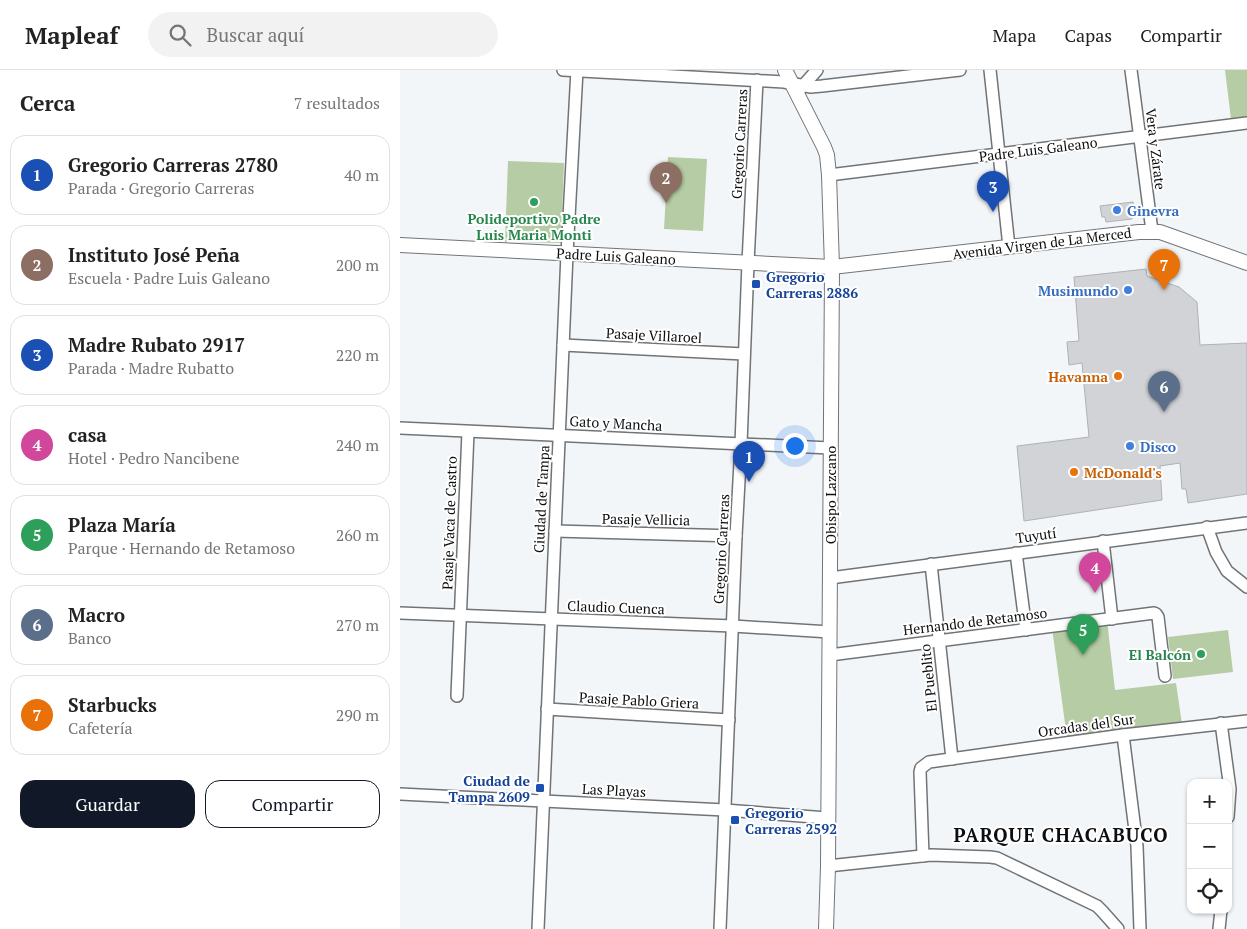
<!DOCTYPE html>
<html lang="es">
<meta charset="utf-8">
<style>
:root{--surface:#fff;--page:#f2f2f2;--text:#222;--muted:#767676;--line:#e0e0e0;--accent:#111827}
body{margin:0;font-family:"PT Serif",serif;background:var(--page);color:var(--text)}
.controls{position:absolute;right:15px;bottom:15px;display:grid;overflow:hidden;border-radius:10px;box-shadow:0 1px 4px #0004}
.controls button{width:45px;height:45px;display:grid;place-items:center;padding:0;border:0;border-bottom:1px solid var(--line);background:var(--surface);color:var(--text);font:25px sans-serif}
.you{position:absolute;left:394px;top:375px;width:18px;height:18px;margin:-12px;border:4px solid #fff;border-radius:50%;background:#1a73e8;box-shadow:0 0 0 8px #1a73e833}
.badge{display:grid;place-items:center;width:32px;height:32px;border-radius:50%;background:var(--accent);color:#fff;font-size:16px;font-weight:700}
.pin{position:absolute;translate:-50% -41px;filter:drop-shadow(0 1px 2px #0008)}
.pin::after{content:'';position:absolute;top:26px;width:18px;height:15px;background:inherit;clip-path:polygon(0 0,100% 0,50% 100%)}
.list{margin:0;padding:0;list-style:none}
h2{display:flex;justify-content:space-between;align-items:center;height:65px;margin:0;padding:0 20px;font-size:21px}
h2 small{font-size:16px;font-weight:400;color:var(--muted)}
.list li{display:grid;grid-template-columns:32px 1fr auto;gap:15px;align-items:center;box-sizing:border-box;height:80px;margin:0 10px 10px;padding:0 10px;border:1px solid var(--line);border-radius:15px}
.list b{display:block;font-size:19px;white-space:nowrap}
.list p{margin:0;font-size:16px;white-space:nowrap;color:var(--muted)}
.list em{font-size:16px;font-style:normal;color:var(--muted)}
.actions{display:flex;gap:10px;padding:15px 20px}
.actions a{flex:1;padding:11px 0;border:1px solid var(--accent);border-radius:15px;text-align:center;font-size:18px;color:var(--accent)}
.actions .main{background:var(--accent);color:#fff}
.icon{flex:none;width:28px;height:28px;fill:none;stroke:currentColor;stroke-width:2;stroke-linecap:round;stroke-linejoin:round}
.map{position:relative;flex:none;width:847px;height:859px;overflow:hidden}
header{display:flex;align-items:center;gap:30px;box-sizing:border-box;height:70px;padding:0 25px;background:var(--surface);border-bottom:1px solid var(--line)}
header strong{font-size:24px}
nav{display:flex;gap:28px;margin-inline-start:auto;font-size:18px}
.search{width:350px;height:45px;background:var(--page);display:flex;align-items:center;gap:12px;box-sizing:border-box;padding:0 18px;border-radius:28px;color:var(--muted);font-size:19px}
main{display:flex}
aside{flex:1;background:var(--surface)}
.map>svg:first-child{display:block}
.green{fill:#b5cca4}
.building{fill:#d1d3d7;stroke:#afb2b5}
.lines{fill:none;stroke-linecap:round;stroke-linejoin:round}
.minor-casing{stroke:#717477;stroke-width:14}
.major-casing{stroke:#717477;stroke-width:16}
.minor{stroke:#fff;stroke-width:11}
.major{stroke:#fff;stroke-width:14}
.leisure-dot{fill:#2e9e5b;stroke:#fff;stroke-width:2}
.shop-dot{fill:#3f7fe0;stroke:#fff;stroke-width:2}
.transit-dot{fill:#1a4fb4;stroke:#fff;stroke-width:2}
.food-dot{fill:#e8710a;stroke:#fff;stroke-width:2}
.labels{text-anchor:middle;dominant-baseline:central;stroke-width:4;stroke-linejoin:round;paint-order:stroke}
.street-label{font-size:14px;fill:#0d0e0f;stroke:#fff}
.shop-label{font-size:14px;font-weight:bold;fill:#366cbe;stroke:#fff;text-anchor:start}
.leisure-label{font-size:14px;font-weight:bold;fill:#27864d;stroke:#fff}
.transit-label{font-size:14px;font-weight:bold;fill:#164399;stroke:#fff;text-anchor:start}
.food-label{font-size:14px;font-weight:bold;fill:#c56008;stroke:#fff;text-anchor:end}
.district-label{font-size:19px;font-weight:bold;letter-spacing:1px;fill:#0d0e0f;stroke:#fff}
</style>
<header>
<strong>Mapleaf</strong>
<div class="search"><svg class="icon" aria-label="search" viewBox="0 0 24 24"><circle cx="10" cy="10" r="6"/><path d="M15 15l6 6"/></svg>Buscar aquí</div>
<nav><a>Mapa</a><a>Capas</a><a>Compartir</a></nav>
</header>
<main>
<aside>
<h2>Cerca<small>7 resultados</small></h2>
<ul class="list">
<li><span class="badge" style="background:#1a4fb4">1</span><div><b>Gregorio Carreras 2780</b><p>Parada · Gregorio Carreras</p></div><em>40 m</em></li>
<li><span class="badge" style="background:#8d6e63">2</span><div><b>Instituto José Peña</b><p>Escuela · Padre Luis Galeano</p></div><em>200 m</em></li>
<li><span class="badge" style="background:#1a4fb4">3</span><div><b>Madre Rubato 2917</b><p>Parada · Madre Rubatto</p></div><em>220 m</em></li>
<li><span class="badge" style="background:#d1479c">4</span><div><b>casa</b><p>Hotel · Pedro Nancibene</p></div><em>240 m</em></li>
<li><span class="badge" style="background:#2e9e5b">5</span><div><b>Plaza María</b><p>Parque · Hernando de Retamoso</p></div><em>260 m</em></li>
<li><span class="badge" style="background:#5c6f8a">6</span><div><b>Macro</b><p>Banco</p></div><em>270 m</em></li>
<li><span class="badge" style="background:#e8710a">7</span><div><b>Starbucks</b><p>Cafetería</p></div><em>290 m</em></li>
</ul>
<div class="actions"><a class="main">Guardar</a><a>Compartir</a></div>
</aside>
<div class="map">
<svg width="847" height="859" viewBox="0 0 847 859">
<rect width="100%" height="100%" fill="#f3f6f9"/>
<g class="green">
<path d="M825 0H847V47L831 49Z"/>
<path d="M268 87 307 89 303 161 264 159Z"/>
<path d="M108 91 164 93 161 173 105 172Z"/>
<path d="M707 550 715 620 776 613 782 654 667 668 652 558Z"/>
<path d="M828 560 833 602 773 609 768 567Z"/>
</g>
<g class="building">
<path d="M733 132 734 144H731L732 149 706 152 705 147H702L700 136Z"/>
<path d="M746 199 747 206 779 217 797 232 800 275 847 273V424L788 433 786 419H782L780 393 760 396 762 430 624 451 617 376 689 367 682 293 669 295 667 272 679 271 674 207Z"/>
</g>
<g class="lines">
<g class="minor-casing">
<g id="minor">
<path d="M163 0 384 12 411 17 422 16 560 0"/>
<path d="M590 0 609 177"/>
<path d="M731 0 752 161"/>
<path d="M400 19 417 0"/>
<path d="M429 105 847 53"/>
<path d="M163 275 344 284"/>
<path d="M0 358 430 378"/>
<path d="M807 457 816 482 827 501 847 517"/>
<path d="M155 461 336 466"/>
<path d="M703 471 712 549"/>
<path d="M616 483 626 560"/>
<path d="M531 494 552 689"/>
<path d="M430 508 847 453"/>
<path d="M0 543 333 556 430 562"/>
<path d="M430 585 754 543 756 544 758 547 765 606"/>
<path d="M57 626 68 362"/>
<path d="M147 639 329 650"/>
<path d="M821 653 830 719 828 747"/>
<path d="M723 665 737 776 740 859"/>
<path d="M0 724 325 740 427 748"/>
<path d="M523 786 520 702 521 698 529 692 723 665 847 651"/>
<path d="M428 796 531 785 590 787 597 788 697 836 702 841 718 859"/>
<path d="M138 859 167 184 177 0"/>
<path d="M320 859 336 466 341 374 348 193 357 10"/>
<path d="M819 859 821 840"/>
</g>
</g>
<g class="major-casing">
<g id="major">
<path d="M385 0 424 77 427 85 429 105 432 197 428 796 426 859"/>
<path d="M0 175 432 197 739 162H760L847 193"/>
</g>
</g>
<use href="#minor" class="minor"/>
<use href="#major" class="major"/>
</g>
<g class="leisure-dot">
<circle cx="134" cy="132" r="5"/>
<circle cx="801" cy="584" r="5"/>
</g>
<g class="shop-dot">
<circle cx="717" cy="140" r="5"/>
<circle cx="728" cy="220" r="5"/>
<circle cx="730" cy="376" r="5"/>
</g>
<g class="transit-dot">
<rect x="351" y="209" width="10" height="10" rx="2.5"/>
<rect x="135" y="713" width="10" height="10" rx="2.5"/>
<rect x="330" y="745" width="10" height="10" rx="2.5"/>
</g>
<g class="food-dot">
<circle cx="718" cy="306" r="5"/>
<circle cx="674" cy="402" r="5"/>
</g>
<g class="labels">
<g class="street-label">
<text transform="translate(339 74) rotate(-87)">Gregorio Carreras</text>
<text transform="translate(638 79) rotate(-7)">Padre Luis Galeano</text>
<text transform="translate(756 79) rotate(83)">Vera y Zárate</text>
<text transform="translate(642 173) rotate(-7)">Avenida Virgen de La Merced</text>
<text transform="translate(216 186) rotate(3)">Padre Luis Galeano</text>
<text transform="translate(254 265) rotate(3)">Pasaje Villaroel</text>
<text transform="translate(216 353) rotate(3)">Gato y Mancha</text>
<text transform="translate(430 425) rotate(-90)">Obispo Lazcano</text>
<text transform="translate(141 429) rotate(-87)">Ciudad de Tampa</text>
<text transform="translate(246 449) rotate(1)">Pasaje Vellicia</text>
<text transform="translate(49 453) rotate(-88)">Pasaje Vaca de Castro</text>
<text transform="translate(636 465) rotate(-8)">Tuyutí</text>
<text transform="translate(321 479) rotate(-87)">Gregorio Carreras</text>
<text transform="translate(216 537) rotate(2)">Claudio Cuenca</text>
<text transform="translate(575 551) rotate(-7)">Hernando de Retamoso</text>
<text transform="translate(528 608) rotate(-96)">El Pueblito</text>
<text transform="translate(239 630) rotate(3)">Pasaje Pablo Griera</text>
<text transform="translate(686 655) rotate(-8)">Orcadas del Sur</text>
<text transform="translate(214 720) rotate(3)">Las Playas</text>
</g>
<g class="shop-label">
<text x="727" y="140">Ginevra</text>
<text x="718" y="220" text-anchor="end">Musimundo</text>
<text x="740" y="376">Disco</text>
</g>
<g class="leisure-label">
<text x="134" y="148">Polideportivo Padre<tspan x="134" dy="16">Luis Maria Monti</tspan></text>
<text x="791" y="584" text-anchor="end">El Balcón</text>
</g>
<g class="transit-label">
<text x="366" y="206">Gregorio<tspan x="366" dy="16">Carreras 2886</tspan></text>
<text x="130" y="710" text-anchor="end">Ciudad de<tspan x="130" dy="16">Tampa 2609</tspan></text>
<text x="345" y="742">Gregorio<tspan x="345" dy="16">Carreras 2592</tspan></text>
</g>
<g class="food-label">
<text x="708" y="306">Havanna</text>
<text x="684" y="402" text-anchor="start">McDonald's</text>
</g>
<g class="district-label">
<text x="661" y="764">PARQUE CHACABUCO</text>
</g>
</g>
</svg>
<div class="controls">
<button>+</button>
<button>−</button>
<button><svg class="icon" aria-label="locate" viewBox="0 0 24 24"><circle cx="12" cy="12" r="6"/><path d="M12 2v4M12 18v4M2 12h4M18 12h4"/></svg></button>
</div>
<div class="you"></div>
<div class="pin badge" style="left:349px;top:412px;background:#1a4fb4">1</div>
<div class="pin badge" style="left:266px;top:133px;background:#8d6e63">2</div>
<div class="pin badge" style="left:593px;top:142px;background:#1a4fb4">3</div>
<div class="pin badge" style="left:695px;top:523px;background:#d1479c">4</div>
<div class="pin badge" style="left:683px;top:585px;background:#2e9e5b">5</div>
<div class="pin badge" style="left:764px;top:342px;background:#5c6f8a">6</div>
<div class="pin badge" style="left:764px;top:220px;background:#e8710a">7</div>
</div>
</main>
